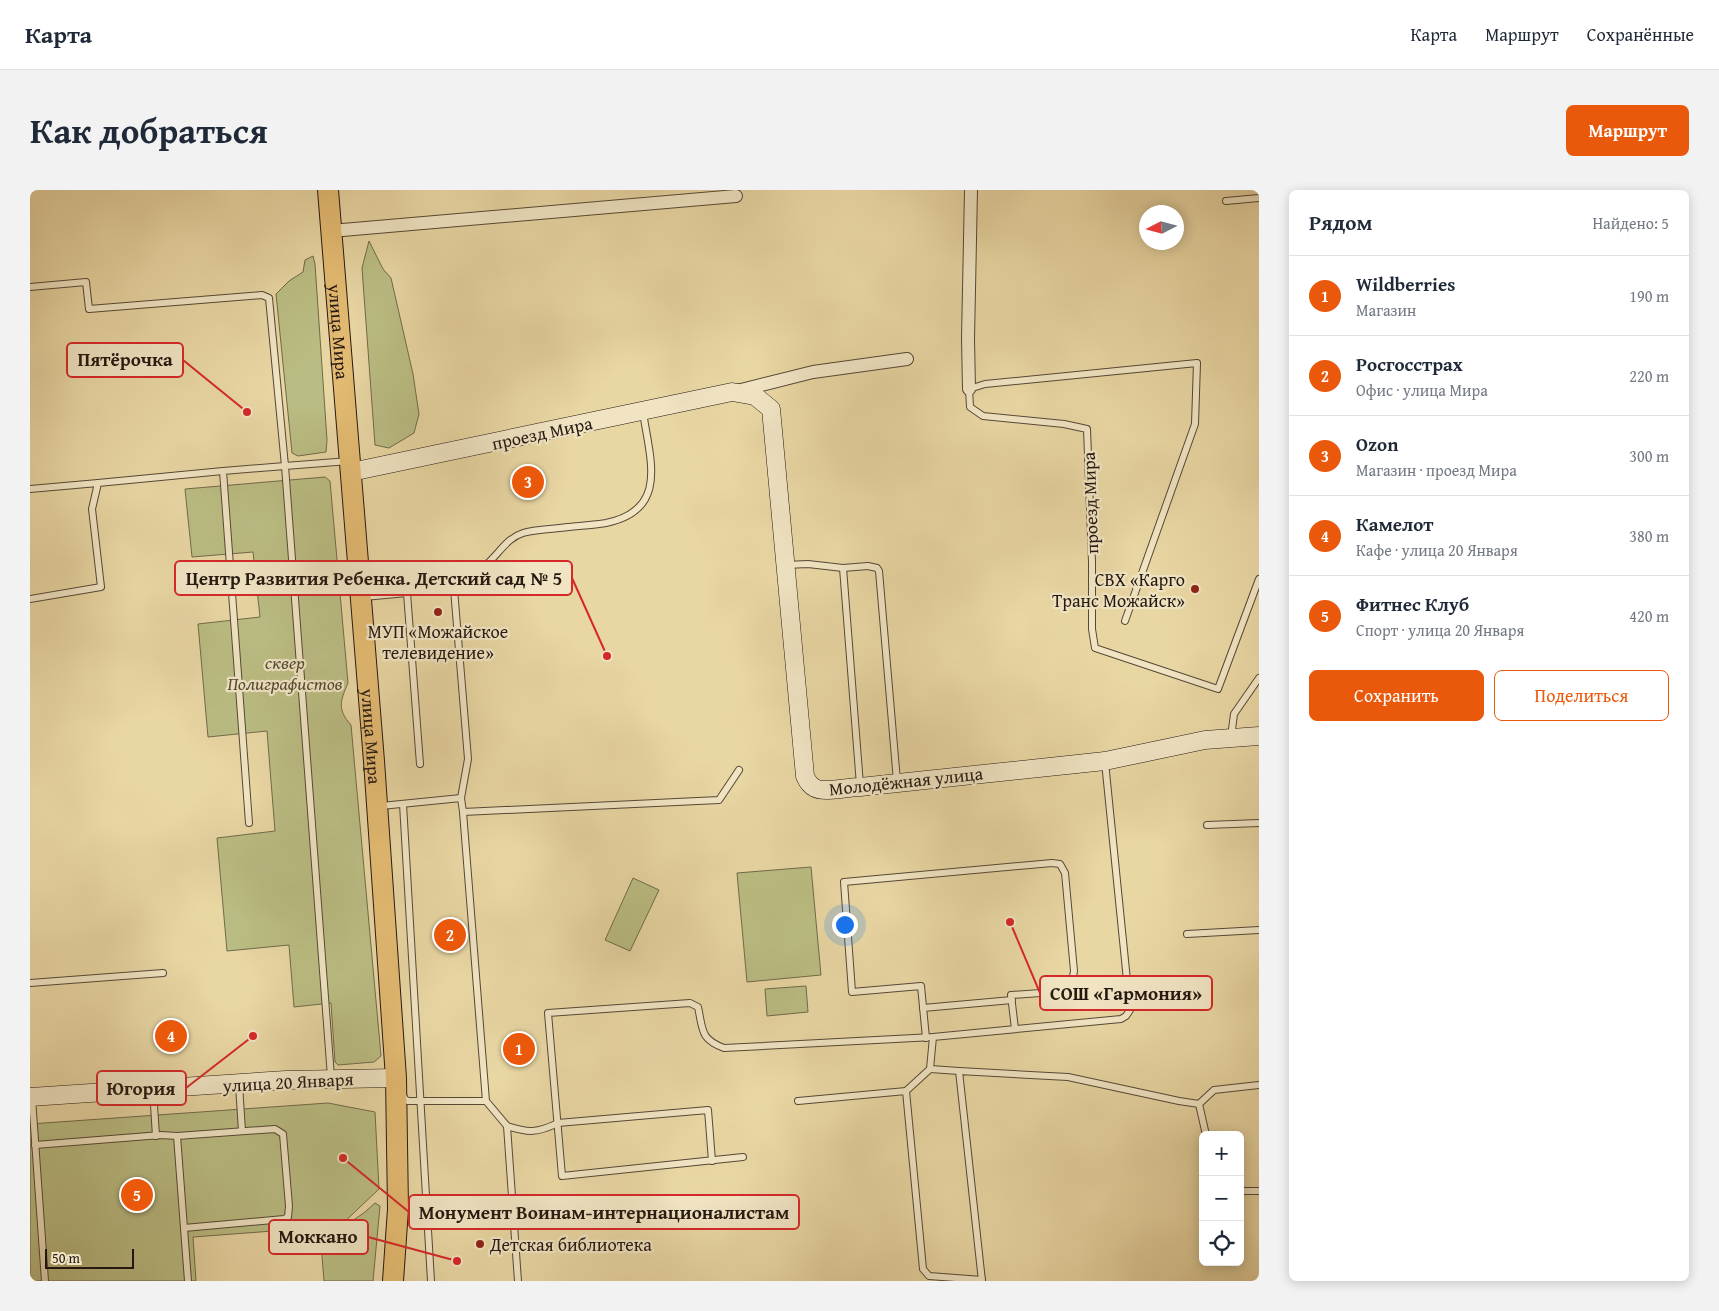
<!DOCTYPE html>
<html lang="ru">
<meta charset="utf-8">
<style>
:root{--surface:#fff;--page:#f2f2f3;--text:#1f2937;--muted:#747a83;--line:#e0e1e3;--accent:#ea580c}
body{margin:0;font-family:"Gentium Book Plus",serif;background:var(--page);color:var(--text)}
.controls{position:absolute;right:15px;bottom:15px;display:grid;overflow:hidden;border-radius:8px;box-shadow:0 2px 12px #0003}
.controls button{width:45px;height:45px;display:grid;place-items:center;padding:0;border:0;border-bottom:1px solid var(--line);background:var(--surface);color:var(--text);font:25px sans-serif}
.compass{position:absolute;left:1109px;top:15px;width:45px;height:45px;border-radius:50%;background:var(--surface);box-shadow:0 2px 12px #0003;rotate:264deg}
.scale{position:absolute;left:15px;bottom:12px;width:89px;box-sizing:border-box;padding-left:5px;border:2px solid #261811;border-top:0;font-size:14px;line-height:18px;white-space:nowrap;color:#261811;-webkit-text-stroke:4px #f0e4c3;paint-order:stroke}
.you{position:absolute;left:814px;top:734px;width:18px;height:18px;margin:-12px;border:4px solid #fff;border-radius:50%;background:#1a73e8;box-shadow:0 0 0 8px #1a73e833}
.badge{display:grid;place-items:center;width:32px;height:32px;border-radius:50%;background:var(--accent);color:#fff;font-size:16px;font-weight:700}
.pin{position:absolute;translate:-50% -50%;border:2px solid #fff;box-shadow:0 1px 5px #0006}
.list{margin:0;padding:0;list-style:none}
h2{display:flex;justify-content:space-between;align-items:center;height:65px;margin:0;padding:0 20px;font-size:21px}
h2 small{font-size:16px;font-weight:400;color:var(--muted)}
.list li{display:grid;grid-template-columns:32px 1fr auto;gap:15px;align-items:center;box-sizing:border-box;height:80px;padding:0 20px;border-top:1px solid var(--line)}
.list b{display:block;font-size:19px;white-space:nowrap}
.list p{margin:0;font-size:16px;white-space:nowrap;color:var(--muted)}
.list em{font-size:16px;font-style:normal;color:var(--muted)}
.actions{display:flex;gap:10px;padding:15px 20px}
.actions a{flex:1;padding:11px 0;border:1px solid var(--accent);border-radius:8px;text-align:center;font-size:18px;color:var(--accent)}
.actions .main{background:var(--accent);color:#fff}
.icon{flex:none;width:28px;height:28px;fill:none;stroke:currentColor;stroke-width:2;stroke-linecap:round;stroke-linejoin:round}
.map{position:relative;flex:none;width:1229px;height:1091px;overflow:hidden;border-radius:8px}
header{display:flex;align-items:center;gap:30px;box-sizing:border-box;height:70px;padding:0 25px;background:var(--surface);border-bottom:1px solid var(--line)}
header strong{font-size:24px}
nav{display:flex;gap:28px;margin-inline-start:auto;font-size:18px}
.intro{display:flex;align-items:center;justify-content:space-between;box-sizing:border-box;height:120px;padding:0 30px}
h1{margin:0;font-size:35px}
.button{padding:12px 22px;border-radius:8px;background:var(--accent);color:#fff;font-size:18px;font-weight:700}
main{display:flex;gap:30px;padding:0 30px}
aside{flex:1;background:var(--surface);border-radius:8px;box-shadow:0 2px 12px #0003}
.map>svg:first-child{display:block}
.green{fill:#babd83;stroke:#706a4a}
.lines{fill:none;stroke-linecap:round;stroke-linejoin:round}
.lane-casing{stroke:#564836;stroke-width:8}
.street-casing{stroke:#564836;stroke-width:14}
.secondary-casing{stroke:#261811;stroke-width:19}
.primary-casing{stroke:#261811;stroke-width:22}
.lane{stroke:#f0e4c3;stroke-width:6}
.street{stroke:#f0e4c3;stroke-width:12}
.secondary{stroke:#f0e4c3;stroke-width:18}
.primary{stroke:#e4bb72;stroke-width:20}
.poi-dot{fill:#8f2418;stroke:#f0e4c3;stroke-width:2}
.labels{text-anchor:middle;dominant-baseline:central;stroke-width:4.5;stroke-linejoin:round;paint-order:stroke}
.street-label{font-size:18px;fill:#261811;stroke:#f0e4c3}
.poi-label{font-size:18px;fill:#261811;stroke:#f0e4c3;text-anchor:end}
.park-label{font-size:18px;font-style:italic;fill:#524a33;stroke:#f0e4c3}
.leader{fill:none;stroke:#d62828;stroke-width:2}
.callout-dot{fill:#d62828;stroke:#f0e4c3;stroke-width:2}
.callout{fill:#f0e4c3;stroke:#d62828;stroke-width:2}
.callout-label{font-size:19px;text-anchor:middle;font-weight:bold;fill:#261811}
</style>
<header>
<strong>Карта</strong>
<nav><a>Карта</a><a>Маршрут</a><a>Сохранённые</a></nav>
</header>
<div class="intro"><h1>Как добраться</h1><a class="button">Маршрут</a></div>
<main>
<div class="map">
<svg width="1229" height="1091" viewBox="0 0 1229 1091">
<rect width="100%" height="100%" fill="#e8d6a3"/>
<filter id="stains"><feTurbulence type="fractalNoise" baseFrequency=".004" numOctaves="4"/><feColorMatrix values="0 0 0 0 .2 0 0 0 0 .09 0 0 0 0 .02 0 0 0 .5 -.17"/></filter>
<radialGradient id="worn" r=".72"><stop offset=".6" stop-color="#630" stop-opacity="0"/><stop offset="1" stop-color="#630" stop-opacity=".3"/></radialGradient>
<g class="green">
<path d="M339 51 353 79 361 88 383 184 389 224 384 243 359 258 345 255 332 78Z"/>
<path d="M283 66 285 74 297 250 296 262 268 266 262 263 246 104 259 91 273 82 275 70Z"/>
<path d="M295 287 300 291 318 493C310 512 307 519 321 535L351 866 344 872 308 875 305 872 301 813 264 817 259 755 197 761 187 648 245 641 237 541 178 547 168 434 230 427 223 362 162 367 155 299Z"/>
<path d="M781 677 791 785 717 792 707 683Z"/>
<path d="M603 688 629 700 600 761 575 750Z"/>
<path d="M776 796 778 822 737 826 735 799Z"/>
<path d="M298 913 345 922 349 999 310 1036 163 1047 166 1091H0V934Z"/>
<path d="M345 1013 350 1016 343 1091H294L291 1053 335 1022Z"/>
</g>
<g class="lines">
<g class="lane-casing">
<g id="lane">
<path d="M1196 11 1229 8"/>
<path d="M0 97 56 92 59 119 232 105 239 108 255 276 319 271"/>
<path d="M0 299 68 293"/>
<path d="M756 375 778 374 813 378 838 376 847 378 849 381 867 591"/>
<path d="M813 378 830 595"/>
<path d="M423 387 438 569 431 608"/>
<path d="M334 407 377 403"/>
<path d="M0 409 71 397 62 319 68 293 193 281"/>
<path d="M1095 431 1165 234 1167 173 955 194 939 199 940 217 953 226 1034 234 1057 239 1062 372V439L1065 458 1188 499 1229 389"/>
<path d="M1201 547 1204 524 1229 488"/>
<path d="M390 574 377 403C389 384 417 390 436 385 464 379 470 350 493 343 504 339 525 339 538 337 550 336 563 335 576 333 639 320 620 270 613 222"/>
<path d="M373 614 401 1091"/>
<path d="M351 616 431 608 433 622 689 610 709 580"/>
<path d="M433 622 456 911 477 936 488 1091"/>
<path d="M219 633 193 281 255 276 301 887"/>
<path d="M1177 635 1229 633"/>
<path d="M1157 744 1229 740"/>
<path d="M0 793 133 783"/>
<path d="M893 818 982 810"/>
<path d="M896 848 891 796 822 802 814 692 1022 673 1030 674 1035 683 1044 781 1042 792 1037 799 1025 802 981 805 985 839"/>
<path d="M900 879 929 881"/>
<path d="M209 895 212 941"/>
<path d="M123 900 126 946"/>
<path d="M876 901 900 879 903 847"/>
<path d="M373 905 375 909 378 911H456"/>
<path d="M2 908 15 1091"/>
<path d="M768 911 876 901 893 1079 899 1086 952 1090"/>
<path d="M1169 914 1184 900 1229 895"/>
<path d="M477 936C499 943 507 943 528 933L678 920 682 971"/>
<path d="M147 946 245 939 253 944 259 1016 258 1027 254 1029 154 1038"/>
<path d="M5 955 131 945 147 946 158 1091"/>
<path d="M713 967 532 986 518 823 660 813 668 817C673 840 670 849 694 858L903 847 1091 829 1096 826 1100 820 1075 572"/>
<path d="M1210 1001H1229"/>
<path d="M952 1091 929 881 1038 887 1149 911 1169 914 1176 945"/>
</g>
</g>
<g class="street-casing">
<g id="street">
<path d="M301 41 706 6"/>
<path d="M939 199 938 149 941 0"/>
<path d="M707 201 783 182 877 169"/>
</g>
</g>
<g class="secondary-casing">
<g id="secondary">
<path d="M321 282 702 202 725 206 741 219 775 586C777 591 779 595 785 598 794 603 819 597 830 597L1075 571 1175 550 1229 546"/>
<path d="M0 907 256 890 366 888"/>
</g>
</g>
<g class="primary-casing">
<g id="primary">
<path id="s1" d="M298 0 344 571 366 888 368 1019 363 1091"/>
</g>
</g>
<use href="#lane" class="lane"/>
<use href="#street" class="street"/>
<use href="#secondary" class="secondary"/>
<use href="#primary" class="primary"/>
</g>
<g class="poi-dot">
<circle cx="1165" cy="399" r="5"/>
<circle cx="408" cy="422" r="5"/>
<circle cx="450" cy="1054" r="5"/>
</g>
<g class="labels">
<g class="street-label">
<text stroke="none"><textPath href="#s1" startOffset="142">улица Мира</textPath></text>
<text transform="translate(512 243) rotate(-12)">проезд Мира</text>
<text transform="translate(1060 313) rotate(-92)">проезд Мира</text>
<text stroke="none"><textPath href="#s1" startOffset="548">улица Мира</textPath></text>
<text transform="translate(876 591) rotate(-6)">Молодёжная улица</text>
<text transform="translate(258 892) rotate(-3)">улица 20 Января</text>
</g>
<g class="poi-label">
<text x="1155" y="389">СВХ «Карго<tspan x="1155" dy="21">Транс Можайск»</tspan></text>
<text x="408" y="441" text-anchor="middle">МУП «Можайское<tspan x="408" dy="21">телевидение»</tspan></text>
<text x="460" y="1054" text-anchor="start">Детская библиотека</text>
</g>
<g class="park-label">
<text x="255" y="472">сквер<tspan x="255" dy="21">Полиграфистов</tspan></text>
</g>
</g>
<path class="leader" d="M217 222L153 170M577 466L542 388M980 732L1010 803M223 846L156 898M313 968L379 1022M427 1071L338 1047"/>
<g class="callout-dot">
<circle cx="217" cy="222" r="5"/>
<circle cx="577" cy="466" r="5"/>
<circle cx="980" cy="732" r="5"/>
<circle cx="223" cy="846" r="5"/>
<circle cx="313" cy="968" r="5"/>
<circle cx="427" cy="1071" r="5"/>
</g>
<g class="callout">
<rect x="37" y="153" width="116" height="34" rx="5"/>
<rect x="145" y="371" width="397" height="34" rx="5"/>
<rect x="1010" y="786" width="172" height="34" rx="5"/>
<rect x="67" y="881" width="89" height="34" rx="5"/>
<rect x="379" y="1005" width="390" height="34" rx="5"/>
<rect x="239" y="1030" width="99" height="34" rx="5"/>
</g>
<g class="callout-label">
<text x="95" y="176">Пятёрочка</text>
<text x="344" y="395">Центр Развития Ребенка. Детский сад № 5</text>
<text x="1096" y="810">СОШ «Гармония»</text>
<text x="111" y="905">Югория</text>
<text x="574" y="1029">Монумент Воинам-интернационалистам</text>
<text x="288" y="1053">Моккано</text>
</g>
<rect width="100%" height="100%" filter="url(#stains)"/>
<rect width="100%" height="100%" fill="url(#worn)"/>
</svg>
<div class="controls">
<button>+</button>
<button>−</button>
<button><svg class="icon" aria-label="locate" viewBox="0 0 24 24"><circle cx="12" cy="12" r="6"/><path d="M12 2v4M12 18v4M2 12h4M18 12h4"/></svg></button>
</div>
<svg class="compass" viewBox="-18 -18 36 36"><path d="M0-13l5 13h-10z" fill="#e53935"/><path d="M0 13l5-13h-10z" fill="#747a83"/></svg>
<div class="scale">50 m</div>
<div class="you"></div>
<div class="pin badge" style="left:489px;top:859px">1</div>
<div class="pin badge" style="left:420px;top:745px">2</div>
<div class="pin badge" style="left:498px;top:292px">3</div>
<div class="pin badge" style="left:141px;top:846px">4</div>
<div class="pin badge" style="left:107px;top:1005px">5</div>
</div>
<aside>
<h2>Рядом<small>Найдено: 5</small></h2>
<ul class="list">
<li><span class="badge">1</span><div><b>Wildberries</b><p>Магазин</p></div><em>190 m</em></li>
<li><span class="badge">2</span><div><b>Росгосстрах</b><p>Офис · улица Мира</p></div><em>220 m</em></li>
<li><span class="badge">3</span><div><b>Ozon</b><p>Магазин · проезд Мира</p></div><em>300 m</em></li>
<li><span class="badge">4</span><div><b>Камелот</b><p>Кафе · улица 20 Января</p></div><em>380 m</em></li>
<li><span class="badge">5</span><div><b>Фитнес Клуб</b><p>Спорт · улица 20 Января</p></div><em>420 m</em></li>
</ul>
<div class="actions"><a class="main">Сохранить</a><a>Поделиться</a></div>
</aside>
</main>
